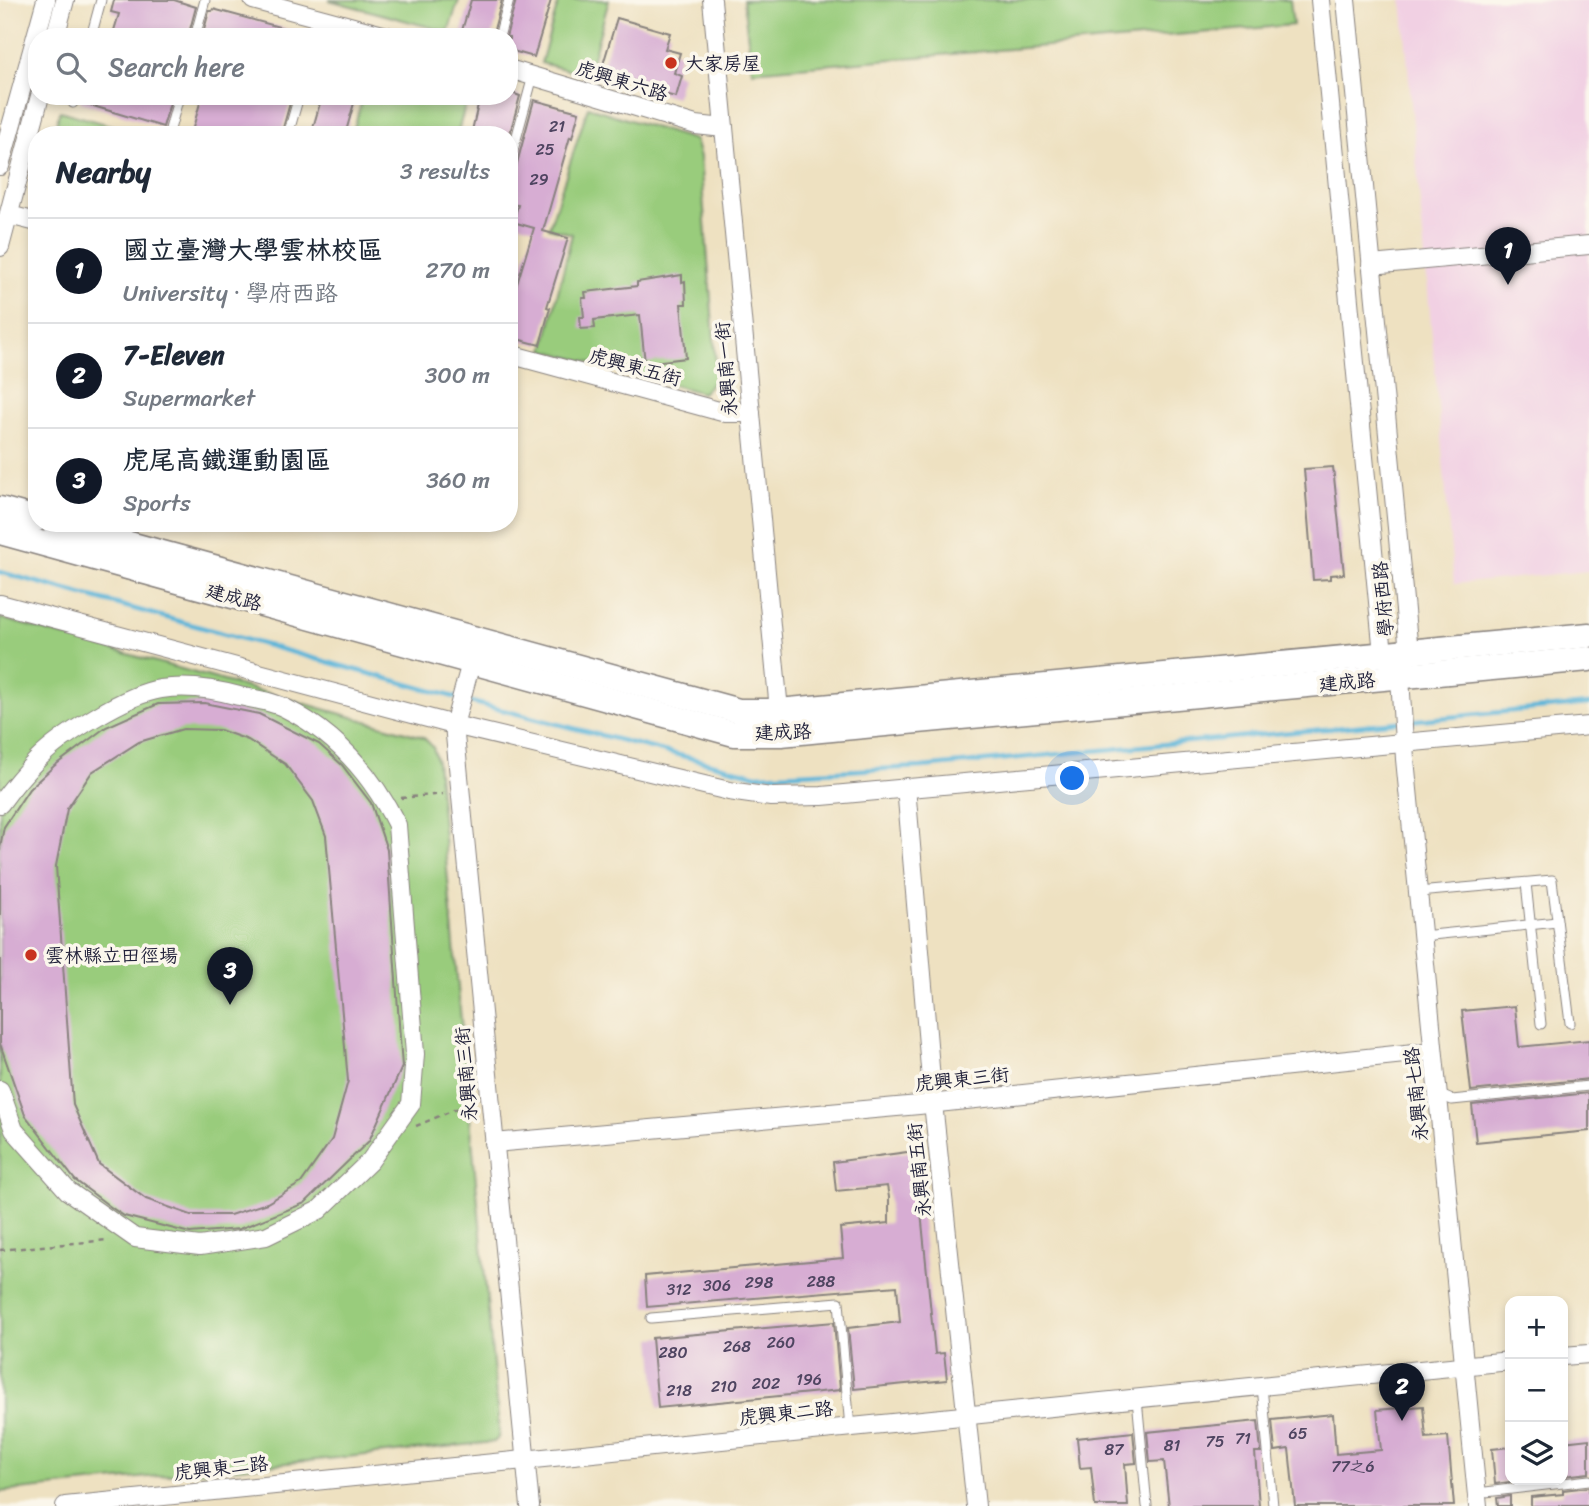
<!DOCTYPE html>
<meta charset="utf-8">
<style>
:root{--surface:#fff;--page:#f2f2f3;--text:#1f2937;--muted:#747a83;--line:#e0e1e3;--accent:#111827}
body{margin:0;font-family:Sriracha,"LXGW WenKai TC",sans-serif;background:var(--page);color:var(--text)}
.controls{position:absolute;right:21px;bottom:21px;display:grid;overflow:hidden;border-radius:14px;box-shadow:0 4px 10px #0003}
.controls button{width:63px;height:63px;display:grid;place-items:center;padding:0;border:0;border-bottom:2px solid var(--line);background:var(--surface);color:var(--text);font:35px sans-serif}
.you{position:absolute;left:1073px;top:779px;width:24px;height:24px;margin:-18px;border:5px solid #fff;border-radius:50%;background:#1a73e8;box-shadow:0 0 0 10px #1a73e833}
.badge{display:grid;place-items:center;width:46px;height:46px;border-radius:50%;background:var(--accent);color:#fff;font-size:23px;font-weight:700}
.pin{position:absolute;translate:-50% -58px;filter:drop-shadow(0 2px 4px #0008)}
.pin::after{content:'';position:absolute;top:37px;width:24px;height:21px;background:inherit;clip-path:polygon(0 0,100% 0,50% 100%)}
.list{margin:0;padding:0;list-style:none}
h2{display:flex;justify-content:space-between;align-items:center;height:91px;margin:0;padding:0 28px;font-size:30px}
h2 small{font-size:23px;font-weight:400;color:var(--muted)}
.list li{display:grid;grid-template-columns:46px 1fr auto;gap:21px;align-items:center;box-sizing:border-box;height:105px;padding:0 28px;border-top:2px solid var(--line)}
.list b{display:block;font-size:26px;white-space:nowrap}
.list p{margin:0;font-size:23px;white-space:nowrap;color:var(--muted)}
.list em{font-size:23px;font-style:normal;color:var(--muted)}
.icon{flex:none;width:38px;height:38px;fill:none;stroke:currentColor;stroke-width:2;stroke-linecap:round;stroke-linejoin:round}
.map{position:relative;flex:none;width:1589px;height:1506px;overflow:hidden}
.search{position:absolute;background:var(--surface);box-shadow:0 4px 10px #0003;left:28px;top:28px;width:490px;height:77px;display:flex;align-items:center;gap:18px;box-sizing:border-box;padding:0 24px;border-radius:28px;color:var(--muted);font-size:26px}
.panel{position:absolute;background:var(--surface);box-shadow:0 4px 10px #0003;left:28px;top:126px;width:490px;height:406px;border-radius:28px}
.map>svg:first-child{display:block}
.built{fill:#f1d0e3}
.green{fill:#99cc7c;stroke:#5e775c;stroke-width:2}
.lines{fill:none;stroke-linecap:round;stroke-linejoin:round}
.stream{stroke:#5cb5d9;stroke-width:4.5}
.building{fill:#d7add3;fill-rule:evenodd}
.lane-casing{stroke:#88827e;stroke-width:11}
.street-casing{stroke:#88827e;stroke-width:20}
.secondary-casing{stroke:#88827e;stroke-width:27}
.path{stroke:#88827e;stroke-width:2.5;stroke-dasharray:5 5;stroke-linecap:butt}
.lane{stroke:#fff;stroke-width:9}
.street{stroke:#fff;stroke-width:18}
.secondary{stroke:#fff;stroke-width:24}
.poi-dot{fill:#c8321e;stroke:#fbf7ec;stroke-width:2.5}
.labels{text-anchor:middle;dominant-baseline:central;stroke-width:7;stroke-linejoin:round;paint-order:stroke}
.number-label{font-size:16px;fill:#4f4561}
.poi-label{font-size:19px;fill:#22223b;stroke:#fbf7ec;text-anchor:start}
.street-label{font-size:19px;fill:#22223b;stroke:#fbf7ec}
</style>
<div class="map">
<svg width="1589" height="1506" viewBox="0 0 1589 1506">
<rect width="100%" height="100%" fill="#fbf7ec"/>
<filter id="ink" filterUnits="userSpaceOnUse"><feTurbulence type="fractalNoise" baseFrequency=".0143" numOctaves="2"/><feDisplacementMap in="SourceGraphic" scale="14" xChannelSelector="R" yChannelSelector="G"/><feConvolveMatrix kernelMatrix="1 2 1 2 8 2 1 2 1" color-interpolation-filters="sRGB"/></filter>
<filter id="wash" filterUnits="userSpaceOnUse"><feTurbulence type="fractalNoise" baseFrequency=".00686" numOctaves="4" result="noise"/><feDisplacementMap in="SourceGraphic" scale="28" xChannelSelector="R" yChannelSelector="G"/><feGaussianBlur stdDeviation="1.57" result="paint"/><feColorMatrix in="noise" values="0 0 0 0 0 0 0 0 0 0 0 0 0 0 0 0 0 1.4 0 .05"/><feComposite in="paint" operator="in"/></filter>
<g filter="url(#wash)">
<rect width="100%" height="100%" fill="#eee1c1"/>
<path class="built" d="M1402 0H1589V571L1454 584Z"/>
<g class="green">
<path d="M329 0H459L448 32Z"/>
<path d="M559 0H609L588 75 541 63Z"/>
<path d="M743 0H1290L1293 25 752 71Z"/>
<path d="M363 96H468L457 135H352Z"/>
<path d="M588 107 695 140 700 157 717 378 702 393 544 350 572 234 549 228Z"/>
<path d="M60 111 144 135H53Z"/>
<path d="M0 618 423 737 433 747 437 762 499 1429 498 1438 494 1442 0 1492Z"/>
</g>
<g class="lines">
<g class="stream">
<path d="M0 572 458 698"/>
<path d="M467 701 757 775 922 767 1398 722"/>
<path d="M1407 721 1589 704"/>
</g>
</g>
<g id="blocks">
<g class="building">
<path d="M114 0H174L196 7 188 37H112L119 14 111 12Z"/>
<path d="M471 0H502L492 37H469L461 34Z"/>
<path d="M516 0H551L534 57 509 50V37H506Z"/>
<path d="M213 9 298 32V37H212L203 34 209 11H212Z"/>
<path d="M617 18 670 33 665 49 680 53 674 73 682 76 676 97 656 92 657 88 601 71Z"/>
<path d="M509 92 520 96 509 137V135H471L480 96H509Z"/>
<path d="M82 96H172L163 127 80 102Z"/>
<path d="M202 96H292L281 135H191Z"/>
<path d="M322 96H356L345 135H311Z"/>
<path d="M534 100 579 112 572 138 570 137 543 231 568 238 547 307 550 308 540 345 509 337V295L513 297 534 228 513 222 518 205 509 204V172L516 167Z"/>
<path d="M682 275V282L685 281 686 304H681L686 358 645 363 640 315 594 320 595 328 581 329 580 317H584L582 298H586L585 292 637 286V282Z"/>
<path d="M1333 467 1344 574 1330 575V579L1313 580 1304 469Z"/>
<path d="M204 703 259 714 319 744 342 765 371 803 387 850 402 1067 369 1141 305 1203 239 1229 190 1233 124 1216 112 1208 75 1180 25 1115 0 1044V847L4 827 29 789 54 766 106 727 158 704ZM183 729 220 730 248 740 285 764 313 801 326 836 348 1081 332 1139 301 1183 267 1203 230 1215H191L146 1199 99 1164 73 1105 56 866 67 809 92 772 139 742Z"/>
<path d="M1515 1006 1519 1047 1589 1040V1079L1471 1091 1462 1011Z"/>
<path d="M1589 1093V1131L1476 1142 1472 1105Z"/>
<path d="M915 1151 935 1354 944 1353 947 1380 854 1389 848 1328 900 1322 897 1286 647 1307 645 1276 843 1258 840 1228 889 1223V1197L887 1186 836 1191 833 1162Z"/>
<path d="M834 1322 840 1390 658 1408 652 1338Z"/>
<path d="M1423 1406 1426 1438 1448 1436 1454 1506H1295L1289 1449 1275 1451 1272 1420 1333 1414 1336 1454 1381 1450 1377 1410Z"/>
<path d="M1258 1421 1261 1452H1255L1259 1506H1169L1164 1461 1150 1462 1147 1432Z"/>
<path d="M1133 1432 1136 1463 1125 1464 1128 1506H1095L1091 1467 1080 1468 1077 1438Z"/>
<path d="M1589 1439V1473L1563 1476V1442Z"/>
<path d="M1510 1447V1482L1495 1484 1492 1449Z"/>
<path d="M1589 1487V1506H1531V1497L1563 1494V1490Z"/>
<path d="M1510 1496V1506H1498L1497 1498Z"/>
</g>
</g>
</g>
<g filter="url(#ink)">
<use href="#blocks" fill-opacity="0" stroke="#88827e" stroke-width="2"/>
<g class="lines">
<g class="lane-casing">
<g id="lane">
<path d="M91 37 101 0"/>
<path d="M195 37 205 0"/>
<path d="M315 37 320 18"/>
<path d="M499 37 509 0"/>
<path d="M73 103 75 96"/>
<path d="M169 133 179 96"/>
<path d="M288 135 299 96"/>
<path d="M509 165 533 76"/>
<path d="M1526 883 1541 1024"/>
<path d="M1418 892 1552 880 1570 1023"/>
<path d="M1422 936 1557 922"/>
<path d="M1438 1094 1452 1100 1589 1086"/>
<path d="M651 1318 839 1302 850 1428"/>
<path d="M1262 1386 1273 1506"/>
<path d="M1137 1399 1147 1506"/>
<path d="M1477 1493 1589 1480"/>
</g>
</g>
<g class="street-casing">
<g id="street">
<path d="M253 0 390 37"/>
<path d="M712 0 780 721"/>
<path d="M1320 0 1383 654 1389 663"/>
<path d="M1346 0 1409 652 1400 677 1405 759 1478 1506"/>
<path d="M55 37 65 0"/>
<path d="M509 69 696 125 724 128"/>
<path d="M0 166 46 0"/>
<path d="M9 215 37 222"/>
<path d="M0 247 40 96"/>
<path d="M1371 265 1589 245"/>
<path d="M509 354 726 413H751"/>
<path d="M0 604 454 725 729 791 771 797 822 796 1589 726"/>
<path d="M474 652 454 725 530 1506"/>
<path d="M906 787 933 1103 976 1506"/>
<path d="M0 804C11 789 24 773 37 760 62 735 127 694 161 689 187 685 214 689 239 696 254 699 272 701 285 708 335 733 372 775 397 825L415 1054 411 1104 370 1161 319 1210 266 1236 200 1246 135 1238 68 1191 14 1130 0 1090"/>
<path d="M494 1143 919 1105 1433 1051"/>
<path d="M1563 1356 1589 1354"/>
<path d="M65 1506 1510 1361"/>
</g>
</g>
<g class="secondary-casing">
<g id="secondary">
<path d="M0 509 37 519"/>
<path d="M53 523 739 711H779L1589 635"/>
<path d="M0 532 734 734H781L821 730 1589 659"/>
</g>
</g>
<g class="path">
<path d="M401 798 443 794"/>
<path d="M416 1126 475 1101"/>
<path d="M0 1250 108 1240"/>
</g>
<use href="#lane" class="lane"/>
<use href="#street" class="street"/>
<use href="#secondary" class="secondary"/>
</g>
</g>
<g class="poi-dot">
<circle cx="671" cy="63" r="7"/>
<circle cx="31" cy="955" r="7"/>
</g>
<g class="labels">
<g class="number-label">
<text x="557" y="126">21</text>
<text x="545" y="149">25</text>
<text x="539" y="179">29</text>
<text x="821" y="1281">288</text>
<text x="759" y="1282">298</text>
<text x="717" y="1285">306</text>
<text x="679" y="1289">312</text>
<text x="781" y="1342">260</text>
<text x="737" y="1346">268</text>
<text x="673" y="1352">280</text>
<text x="809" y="1379">196</text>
<text x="766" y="1383">202</text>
<text x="724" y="1386">210</text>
<text x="679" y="1390">218</text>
<text x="1298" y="1433">65</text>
<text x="1243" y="1438">71</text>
<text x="1215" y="1441">75</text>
<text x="1172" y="1445">81</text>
<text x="1114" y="1449">87</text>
<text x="1353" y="1466">77之6</text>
</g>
<g class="poi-label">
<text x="685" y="63">大家房屋</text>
<text x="45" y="955">雲林縣立田徑場</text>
</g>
<g class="street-label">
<text transform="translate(622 81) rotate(17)">虎興東六路</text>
<text transform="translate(635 367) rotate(15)">虎興東五街</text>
<text transform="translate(726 369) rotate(-95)">永興南一街</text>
<text transform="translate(234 597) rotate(15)">建成路</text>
<text transform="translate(1383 599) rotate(-95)">學府西路</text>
<text transform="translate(1347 682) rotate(-5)">建成路</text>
<text transform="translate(783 732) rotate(-2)">建成路</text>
<text transform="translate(466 1074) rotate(-95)">永興南三街</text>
<text transform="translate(962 1079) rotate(-6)">虎興東三街</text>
<text transform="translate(1416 1094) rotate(-96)">永興南七路</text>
<text transform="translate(919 1170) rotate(-96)">永興南五街</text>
<text transform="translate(786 1413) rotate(-6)">虎興東二路</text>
<text transform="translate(221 1468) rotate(-6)">虎興東二路</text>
</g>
</g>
</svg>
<div class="controls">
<button>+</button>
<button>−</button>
<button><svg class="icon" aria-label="layers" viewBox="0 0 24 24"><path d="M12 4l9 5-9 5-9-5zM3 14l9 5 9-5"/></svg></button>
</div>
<div class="you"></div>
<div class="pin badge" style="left:1508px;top:285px">1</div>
<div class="pin badge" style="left:1402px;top:1421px">2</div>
<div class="pin badge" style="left:230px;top:1005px">3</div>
<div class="search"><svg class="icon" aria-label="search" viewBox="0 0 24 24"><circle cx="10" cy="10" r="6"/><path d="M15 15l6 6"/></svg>Search here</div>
<section class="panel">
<h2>Nearby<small>3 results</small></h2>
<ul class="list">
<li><span class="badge">1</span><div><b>國立臺灣大學雲林校區</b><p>University · 學府西路</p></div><em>270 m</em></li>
<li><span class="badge">2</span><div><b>7-Eleven</b><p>Supermarket</p></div><em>300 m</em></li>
<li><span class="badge">3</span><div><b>虎尾高鐵運動園區</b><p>Sports</p></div><em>360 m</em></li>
</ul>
</section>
</div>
